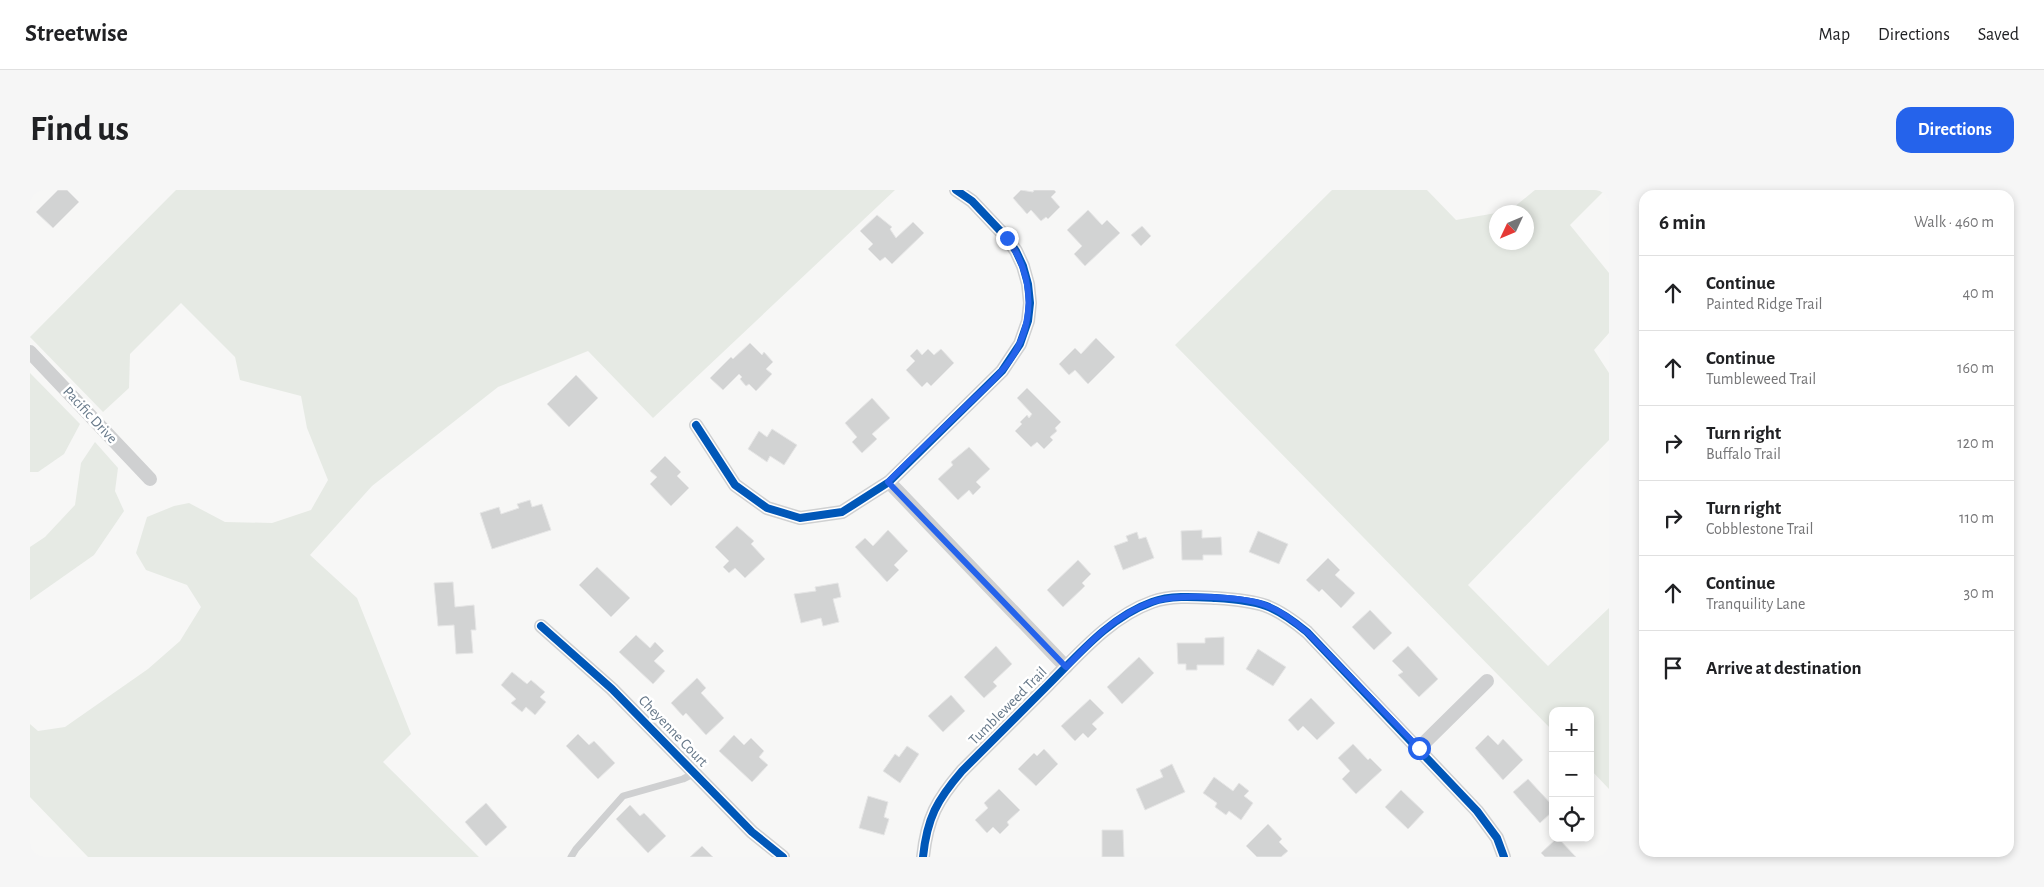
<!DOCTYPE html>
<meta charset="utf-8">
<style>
:root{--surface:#fff;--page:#f6f6f6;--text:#202124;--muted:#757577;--line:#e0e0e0;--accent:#2563eb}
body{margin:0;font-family:"Alegreya Sans",sans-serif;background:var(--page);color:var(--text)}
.controls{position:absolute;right:15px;bottom:15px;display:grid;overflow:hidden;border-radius:10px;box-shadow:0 2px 8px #0003}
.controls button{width:45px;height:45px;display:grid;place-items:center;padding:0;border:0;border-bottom:1px solid var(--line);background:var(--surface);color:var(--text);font:25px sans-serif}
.compass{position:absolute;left:1459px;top:15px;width:45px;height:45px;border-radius:50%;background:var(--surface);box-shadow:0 2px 8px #0003;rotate:226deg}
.stop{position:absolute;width:15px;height:15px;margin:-11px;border:4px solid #2563eb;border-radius:50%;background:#fff}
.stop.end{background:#2563eb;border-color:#fff;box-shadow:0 1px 5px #0008}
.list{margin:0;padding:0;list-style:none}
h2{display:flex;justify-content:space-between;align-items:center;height:65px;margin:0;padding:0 20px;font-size:21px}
h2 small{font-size:16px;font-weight:400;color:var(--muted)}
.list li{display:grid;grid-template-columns:32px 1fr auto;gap:15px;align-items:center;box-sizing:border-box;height:75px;padding:0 20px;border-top:1px solid var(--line)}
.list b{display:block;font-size:19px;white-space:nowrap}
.list p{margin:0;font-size:16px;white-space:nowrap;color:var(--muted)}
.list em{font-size:16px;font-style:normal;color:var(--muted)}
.icon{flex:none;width:28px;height:28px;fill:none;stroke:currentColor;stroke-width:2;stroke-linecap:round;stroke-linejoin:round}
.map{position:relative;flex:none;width:1579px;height:667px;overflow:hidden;border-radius:15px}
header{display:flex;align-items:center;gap:30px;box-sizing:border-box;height:70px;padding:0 25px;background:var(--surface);border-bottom:1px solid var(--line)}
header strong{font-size:24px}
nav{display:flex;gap:28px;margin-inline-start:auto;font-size:18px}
.intro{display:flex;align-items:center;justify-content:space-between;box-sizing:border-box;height:120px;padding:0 30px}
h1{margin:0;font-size:35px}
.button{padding:12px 22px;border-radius:15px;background:var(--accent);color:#fff;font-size:18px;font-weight:700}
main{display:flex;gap:30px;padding:0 30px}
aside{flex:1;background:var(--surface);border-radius:15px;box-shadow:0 2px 8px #0003}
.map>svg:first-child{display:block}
.green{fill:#e6eae4}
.building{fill:#d2d3d3;stroke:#e6e6e6}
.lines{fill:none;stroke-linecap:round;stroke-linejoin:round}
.service{stroke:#cfd0d1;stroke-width:7}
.minor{stroke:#cfd0d1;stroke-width:14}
.cycleway-casing{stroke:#fff;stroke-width:11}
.cycleway{stroke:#0057b8;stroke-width:8}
.route{stroke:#2563eb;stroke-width:6}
.labels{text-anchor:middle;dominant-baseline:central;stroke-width:5;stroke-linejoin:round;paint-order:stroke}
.street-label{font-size:15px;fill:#657788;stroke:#fff}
</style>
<header>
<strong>Streetwise</strong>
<nav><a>Map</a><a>Directions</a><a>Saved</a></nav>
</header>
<div class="intro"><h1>Find us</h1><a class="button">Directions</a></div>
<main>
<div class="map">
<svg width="1579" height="667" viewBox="0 0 1579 667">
<rect width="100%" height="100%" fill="#f7f7f6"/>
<g class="green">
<path d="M146 0H865L623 228 558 161 468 197 342 296 280 365 327 408 381 544 353 572 449 667H58L0 607V534L8 541 35 537 118 479 150 451 171 417 157 395 116 380 106 363 117 327 144 316 159 313 195 332 242 333 281 320 298 290 277 238 271 206 210 190 205 167 151 113 100 164 99 198 73 222 0 147Z"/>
<path d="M1302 0H1397L1426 30 1466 23V52H1496V22H1472H1478L1505 0H1575L1540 35 1579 83V143L1564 160 1579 183V250L1438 395 1518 476 1579 418V599L1560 579V521H1523V541L1145 155Z"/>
<path d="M0 183 50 234 34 264 8 282H0Z"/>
<path d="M65 252 88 278 85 301 94 321 64 365 0 410V357L15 347 45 315 51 273Z"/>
</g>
<g class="building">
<path d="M28 0H37L49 12 23 38 6 22Z"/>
<path d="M991 0 1003 2 1004 0H1024L1026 2 1021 7 1030 17 1018 29 1016 27 1011 31 1001 20 997 24 983 8Z"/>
<path d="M1058 20 1072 35 1077 30 1090 43 1055 76 1044 64 1052 56 1037 40Z"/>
<path d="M847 25 862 37 860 39 866 48 883 32 894 43 862 74 855 67 850 71 838 59 843 54 830 41Z"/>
<path d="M1112 36 1121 46 1111 56 1101 45Z"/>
<path d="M1066 148 1085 167 1058 194 1045 180 1039 185 1029 174 1045 158 1051 164Z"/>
<path d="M720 153 732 165 734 162 743 172 736 179 742 184 726 201 719 194 716 196 710 189 712 187 709 184 693 200 680 188 701 167 703 169Z"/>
<path d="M887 159 892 165 898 159 904 165 911 159 924 173 901 196 897 192 892 197 876 180 885 171 880 166Z"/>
<path d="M546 185 568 208 539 237 517 214Z"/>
<path d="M997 198 1031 232 1025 238 1027 241 1020 247 1023 250 1014 259 1007 252 1001 257 985 241 992 234 990 232 997 225 999 228 1002 224 987 208Z"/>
<path d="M842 208 860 228 842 244 847 249 832 263 822 252 827 247 815 233Z"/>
<path d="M742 239 767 255 754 275 740 266 737 272 718 259 729 241 737 247Z"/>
<path d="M939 257 960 279 946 292 951 297 943 305 939 300 928 310 908 289 923 275 921 272Z"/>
<path d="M635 266 651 282 647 286 659 298 641 316 620 294 627 287 620 281Z"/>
<path d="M500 310 502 317 512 314 521 340 462 359 450 323 469 317 471 324 489 318 487 314Z"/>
<path d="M707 336 724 351 721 354 735 369 715 388 705 378 699 383 693 377 699 371 685 357Z"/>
<path d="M858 340 878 361 864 375 869 380 857 392 825 357 835 348 843 356Z"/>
<path d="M1172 340V348L1191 347 1192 365H1173V370H1152L1151 341Z"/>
<path d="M1228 341 1258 354 1249 374 1219 362Z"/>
<path d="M1107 342 1109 349 1116 347 1124 368 1093 380 1084 356 1098 351 1096 346Z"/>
<path d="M1298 368 1310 380 1305 385 1325 403 1311 418 1292 399 1289 402 1276 390Z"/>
<path d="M1048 370 1061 384 1052 393 1055 396 1033 417 1017 400Z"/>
<path d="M567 377 600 408 581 427 549 395Z"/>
<path d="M423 392 425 417 444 415 446 440H441L443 463 426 464 424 435 408 436 404 393Z"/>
<path d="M808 393 811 407 803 409 809 432 793 436 791 428 771 433 764 404 786 401 785 397Z"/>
<path d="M1340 420 1362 443 1344 460 1322 437Z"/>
<path d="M606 445 620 458 625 452 634 461 624 471 635 481 623 494 589 462Z"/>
<path d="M1194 447V475H1167V480H1156V474H1148L1147 453H1175V448Z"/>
<path d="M966 456 982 474 963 492 967 496 954 508 934 487Z"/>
<path d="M1378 456 1408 489 1389 507 1368 485 1373 482 1362 471Z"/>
<path d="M1228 459 1256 477 1243 496 1216 479Z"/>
<path d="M1109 467 1124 483 1092 514 1077 497Z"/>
<path d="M482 482 497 494 501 490 515 502 510 507 516 512 505 525 496 517 492 522 481 513 486 509 471 495Z"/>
<path d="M667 488 676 498 671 503 694 528 676 545 656 523 653 526 641 513Z"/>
<path d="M921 505 935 521 913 542 898 526Z"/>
<path d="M1281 508 1305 533 1287 550 1273 536 1268 541 1258 530Z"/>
<path d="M1060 509 1074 523 1062 534 1067 539 1058 548 1053 543 1045 551 1031 536Z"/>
<path d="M548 544 559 555 564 551 585 573 568 589 536 556Z"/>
<path d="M704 545 714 555 721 548 734 561 729 567 738 575 722 592 689 561Z"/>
<path d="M1458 545 1468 555 1473 549 1493 570 1473 590 1445 558Z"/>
<path d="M1323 554 1338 570 1340 568 1352 580 1326 604 1312 589 1320 581 1308 568Z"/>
<path d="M877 556 889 564 870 593 853 581 865 564 869 567Z"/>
<path d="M1014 559 1028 574 1006 596 988 579 1004 563 1007 566Z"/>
<path d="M1142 574 1155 602 1115 620 1106 599 1133 587 1130 580Z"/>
<path d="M1184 587 1203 601 1209 593 1219 601 1214 606 1223 613 1211 630 1199 621 1196 625 1185 617 1187 613 1173 603Z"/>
<path d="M1498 589 1523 616V621L1510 633 1483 602Z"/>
<path d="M969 599 990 620 977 632 979 635 970 644 963 637 957 643 945 630 958 618 954 613Z"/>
<path d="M1371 600 1394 622 1378 639 1355 617Z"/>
<path d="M838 606 858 612 854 627 859 629 854 645 829 638Z"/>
<path d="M456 613 477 637 456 656 435 632Z"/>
<path d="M600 615 610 626 614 623 636 646 618 663 586 629Z"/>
<path d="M1238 634 1252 649 1249 652 1258 661 1251 667H1227L1216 656Z"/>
<path d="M1072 640H1093L1094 667H1072Z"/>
<path d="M1527 648H1528L1546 667H1515L1511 663Z"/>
<path d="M672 656 683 667H660Z"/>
</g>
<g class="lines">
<path class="service" d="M541 667 546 659 593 606 653 589 665 583"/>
<g class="minor">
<path d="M0 162 120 289"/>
<path d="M666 235 705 295 737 318 770 328 812 322 859 292 972 181 990 154 998 131 1000 113 998 94 993 76 986 61 977 48 942 11 926 0"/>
<path d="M859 292 1036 477"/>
<path d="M511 436 582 499 722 642 753 667"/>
<path d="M1389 558 1457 491"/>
<path d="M893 667C897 628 907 610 932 581 961 552 990 523 1018 495 1049 464 1080 427 1122 412 1141 405 1166 407 1186 408 1230 411 1243 414 1277 442L1447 621 1467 648 1474 667"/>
</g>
<g class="cycleway-casing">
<g id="cycleway">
<path d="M666 235 705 295 737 318 770 328 812 322 859 292 972 181 990 154 998 131 1000 113 998 94 993 76 986 61 977 48 942 11 926 0"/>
<path d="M511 436 582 499 722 642 753 667"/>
<path d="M893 667C897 628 907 610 932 581 961 552 990 523 1018 495 1049 464 1080 427 1122 412 1141 405 1166 407 1186 408 1230 411 1243 414 1277 442L1447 621 1467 648 1474 667"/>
</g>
</g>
<use href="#cycleway" class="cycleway"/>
</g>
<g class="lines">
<path class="route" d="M977 48C1006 88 1006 138 975 177 962 193 946 206 932 220 907 244 882 268 858 292L1036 477C1055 458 1074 437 1097 424 1105 419 1116 414 1125 411 1149 404 1211 406 1235 415 1251 421 1263 431 1277 442L1389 558"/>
</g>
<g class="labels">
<g class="street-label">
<text transform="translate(60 225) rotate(47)">Pacific Drive</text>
<text transform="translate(978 516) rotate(-45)">Tumbleweed Trail</text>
<text transform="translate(643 541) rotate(46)">Cheyenne Court</text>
</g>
</g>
</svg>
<div class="controls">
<button>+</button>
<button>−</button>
<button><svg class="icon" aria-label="locate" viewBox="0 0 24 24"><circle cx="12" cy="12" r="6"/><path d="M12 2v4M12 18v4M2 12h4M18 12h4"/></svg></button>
</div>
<svg class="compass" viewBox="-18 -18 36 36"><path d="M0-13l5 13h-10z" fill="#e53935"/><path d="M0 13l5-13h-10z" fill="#757577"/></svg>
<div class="stop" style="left:1389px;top:558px"></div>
<div class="stop end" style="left:977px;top:48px"></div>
</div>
<aside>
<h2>6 min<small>Walk · 460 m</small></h2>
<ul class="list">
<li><svg class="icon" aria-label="ahead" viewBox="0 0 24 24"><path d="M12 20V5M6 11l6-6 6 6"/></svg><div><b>Continue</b><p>Painted Ridge Trail</p></div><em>40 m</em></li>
<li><svg class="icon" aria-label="ahead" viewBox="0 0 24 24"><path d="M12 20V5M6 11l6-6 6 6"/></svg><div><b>Continue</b><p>Tumbleweed Trail</p></div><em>160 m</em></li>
<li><svg class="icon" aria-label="right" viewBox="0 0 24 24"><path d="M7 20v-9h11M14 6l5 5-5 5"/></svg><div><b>Turn right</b><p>Buffalo Trail</p></div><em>120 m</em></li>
<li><svg class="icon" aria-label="right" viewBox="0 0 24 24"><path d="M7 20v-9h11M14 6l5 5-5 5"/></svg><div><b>Turn right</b><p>Cobblestone Trail</p></div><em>110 m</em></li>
<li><svg class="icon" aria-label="ahead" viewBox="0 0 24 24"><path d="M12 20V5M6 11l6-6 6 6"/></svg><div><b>Continue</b><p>Tranquility Lane</p></div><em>30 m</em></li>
<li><svg class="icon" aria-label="arrive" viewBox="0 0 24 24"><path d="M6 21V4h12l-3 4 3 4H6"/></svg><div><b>Arrive at destination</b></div></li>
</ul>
</aside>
</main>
